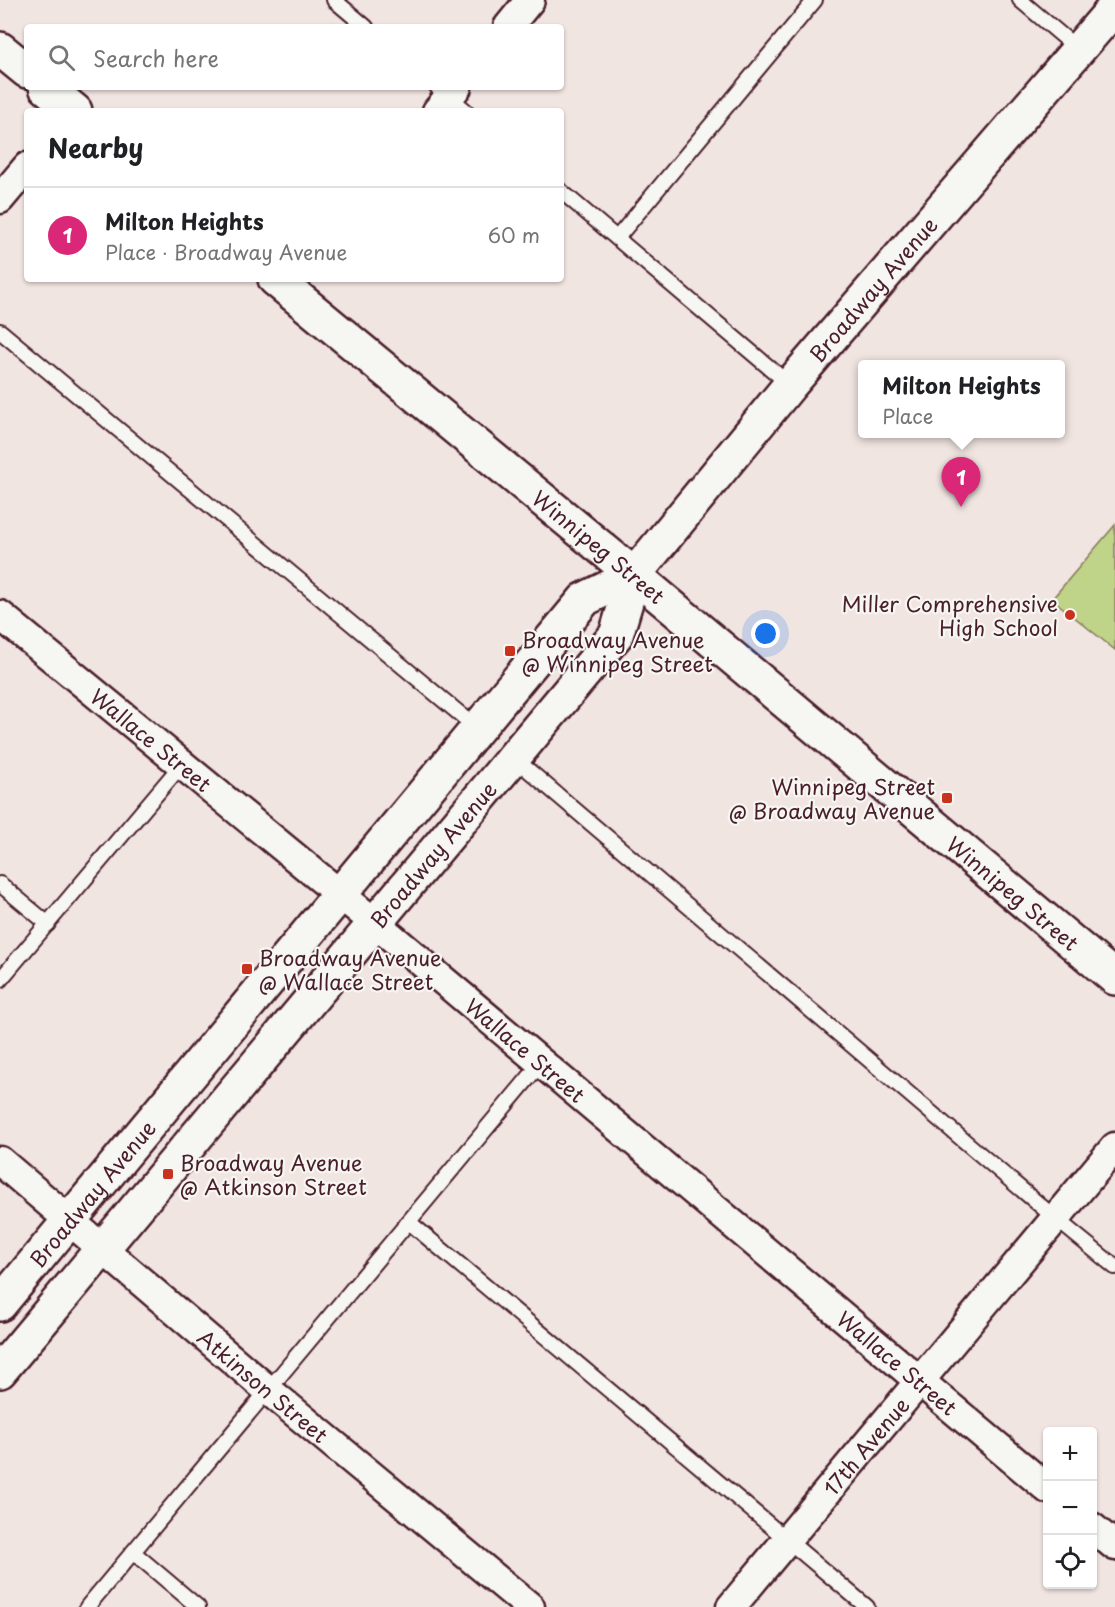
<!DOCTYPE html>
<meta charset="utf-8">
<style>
:root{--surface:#fff;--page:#f6f6f6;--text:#202124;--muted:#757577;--line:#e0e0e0;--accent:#db2777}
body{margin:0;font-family:"Playpen Sans",sans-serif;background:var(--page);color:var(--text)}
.controls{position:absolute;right:18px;bottom:18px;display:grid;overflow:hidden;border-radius:6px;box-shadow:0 2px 4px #0004}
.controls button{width:54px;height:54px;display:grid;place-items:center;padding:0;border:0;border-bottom:2px solid var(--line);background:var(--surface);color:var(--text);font:30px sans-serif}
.you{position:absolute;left:766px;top:634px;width:21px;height:21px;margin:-15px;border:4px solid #fff;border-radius:50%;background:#1a73e8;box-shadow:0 0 0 9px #1a73e833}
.badge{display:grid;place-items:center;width:39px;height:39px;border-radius:50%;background:var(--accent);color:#fff;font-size:20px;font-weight:700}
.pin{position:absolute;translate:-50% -50px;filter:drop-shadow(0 2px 3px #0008)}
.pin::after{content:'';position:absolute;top:32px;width:21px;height:18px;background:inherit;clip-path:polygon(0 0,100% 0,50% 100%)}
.popup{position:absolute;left:858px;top:360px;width:207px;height:78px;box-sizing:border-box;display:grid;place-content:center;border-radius:6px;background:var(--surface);filter:drop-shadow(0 2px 4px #0005);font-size:20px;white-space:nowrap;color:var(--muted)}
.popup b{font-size:22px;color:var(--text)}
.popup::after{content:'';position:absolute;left:50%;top:100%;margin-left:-12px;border:12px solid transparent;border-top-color:var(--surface)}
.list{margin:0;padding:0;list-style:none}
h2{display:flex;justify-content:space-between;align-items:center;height:78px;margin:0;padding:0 24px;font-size:26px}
h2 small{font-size:20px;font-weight:400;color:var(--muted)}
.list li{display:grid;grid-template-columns:39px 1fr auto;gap:18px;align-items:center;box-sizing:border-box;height:96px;padding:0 24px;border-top:2px solid var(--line)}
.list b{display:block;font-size:22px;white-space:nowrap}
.list p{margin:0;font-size:20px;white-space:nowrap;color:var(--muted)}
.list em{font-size:20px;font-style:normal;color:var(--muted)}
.icon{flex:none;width:33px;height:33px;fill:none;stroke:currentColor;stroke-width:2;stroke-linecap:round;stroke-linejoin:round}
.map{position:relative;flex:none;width:1115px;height:1607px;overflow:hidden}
.search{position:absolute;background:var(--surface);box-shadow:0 2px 4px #0004;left:24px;top:24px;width:540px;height:66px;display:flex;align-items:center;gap:15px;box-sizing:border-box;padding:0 21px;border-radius:6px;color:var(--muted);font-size:22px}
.panel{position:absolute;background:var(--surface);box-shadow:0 2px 4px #0004;left:24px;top:108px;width:540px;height:174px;border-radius:6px}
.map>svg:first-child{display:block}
.park{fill:#bfd389;stroke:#84795a;stroke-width:1.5}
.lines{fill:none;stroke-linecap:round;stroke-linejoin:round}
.lane-casing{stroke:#4a1f2b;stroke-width:18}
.street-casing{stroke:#4a1f2b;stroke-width:33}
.secondary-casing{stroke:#4a1f2b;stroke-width:38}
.lane{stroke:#f6f6f2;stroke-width:14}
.street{stroke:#f6f6f2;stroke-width:28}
.secondary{stroke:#f6f6f2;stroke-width:33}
.poi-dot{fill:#c8321e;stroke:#f6f6f2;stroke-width:2}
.labels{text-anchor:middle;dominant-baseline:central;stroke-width:4.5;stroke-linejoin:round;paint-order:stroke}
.street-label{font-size:21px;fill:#4a1f2b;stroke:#f6f6f2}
.poi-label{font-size:21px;fill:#4a1f2b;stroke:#f6f6f2;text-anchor:start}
</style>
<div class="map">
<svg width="1115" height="1607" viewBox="0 0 1115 1607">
<rect width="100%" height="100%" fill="#f1e5e1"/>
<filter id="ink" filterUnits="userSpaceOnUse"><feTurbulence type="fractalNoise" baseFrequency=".0167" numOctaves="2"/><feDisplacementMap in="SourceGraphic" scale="12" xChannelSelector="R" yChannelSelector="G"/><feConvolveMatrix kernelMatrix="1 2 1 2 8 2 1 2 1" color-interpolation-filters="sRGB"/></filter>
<g filter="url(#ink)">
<path class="park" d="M1115 525V650L1052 599Z"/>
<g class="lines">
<g class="lane-casing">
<g id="lane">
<path d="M334 0 366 27"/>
<path d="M1020 0 1079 50"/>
<path d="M437 87 466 111"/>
<path d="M561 191 790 385"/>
<path d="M617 238 815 0"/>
<path d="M0 331 478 729"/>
<path d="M514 758 1055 1218 1115 1267"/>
<path d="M0 884 48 924"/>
<path d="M0 980 182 764"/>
<path d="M409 1222 867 1607"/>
<path d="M133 1552 198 1607"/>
<path d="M87 1607 541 1063"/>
</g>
</g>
<g class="street-casing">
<g id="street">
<path d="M508 27 530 0"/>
<path d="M437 111 457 87"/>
<path d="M0 199 27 167"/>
<path id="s1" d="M0 615 375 923 1048 1489"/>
<path id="s2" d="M0 1161 268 1390 530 1607"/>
<path d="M1092 1527 1115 1546"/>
<path id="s3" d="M731 1607 1115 1147"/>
</g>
</g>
<g class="secondary-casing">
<g id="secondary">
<path d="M0 49 27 71"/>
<path d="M46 87 75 111"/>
<path id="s4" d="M275 279 634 575 1115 978"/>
<path id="s5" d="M0 1304 585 599 634 575"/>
<path id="s6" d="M0 1371 616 635 634 575 790 385 1115 7"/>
</g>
</g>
<use href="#lane" class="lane"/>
<use href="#street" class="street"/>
<use href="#secondary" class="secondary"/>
</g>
</g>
<g class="poi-dot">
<circle cx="1070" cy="615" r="6"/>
<rect x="504" y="645" width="12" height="12" rx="3"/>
<rect x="941" y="792" width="12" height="12" rx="3"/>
<rect x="241" y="963" width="12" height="12" rx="3"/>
<rect x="162" y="1168" width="12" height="12" rx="3"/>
</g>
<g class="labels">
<g class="street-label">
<text stroke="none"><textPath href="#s6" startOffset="1395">Broadway Avenue</textPath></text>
<text stroke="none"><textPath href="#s4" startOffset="420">Winnipeg Street</textPath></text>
<text stroke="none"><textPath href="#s1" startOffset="196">Wallace Street</textPath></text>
<text stroke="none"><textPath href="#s6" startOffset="674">Broadway Avenue</textPath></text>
<text stroke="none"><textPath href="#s4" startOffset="960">Winnipeg Street</textPath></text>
<text stroke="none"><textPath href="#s1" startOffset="682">Wallace Street</textPath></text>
<text stroke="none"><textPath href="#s5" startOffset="144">Broadway Avenue</textPath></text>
<text stroke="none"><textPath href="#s1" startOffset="1168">Wallace Street</textPath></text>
<text stroke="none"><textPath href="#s2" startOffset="346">Atkinson Street</textPath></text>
<text stroke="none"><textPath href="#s3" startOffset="210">17th Avenue</textPath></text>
</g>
<g class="poi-label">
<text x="1058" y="603" text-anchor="end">Miller Comprehensive<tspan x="1058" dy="24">High School</tspan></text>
<text x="522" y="639">Broadway Avenue<tspan x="522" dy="24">@ Winnipeg Street</tspan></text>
<text x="935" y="786" text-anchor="end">Winnipeg Street<tspan x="935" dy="24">@ Broadway Avenue</tspan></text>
<text x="259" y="957">Broadway Avenue<tspan x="259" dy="24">@ Wallace Street</tspan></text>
<text x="180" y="1162">Broadway Avenue<tspan x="180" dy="24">@ Atkinson Street</tspan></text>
</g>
</g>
</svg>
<div class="controls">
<button>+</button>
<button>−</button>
<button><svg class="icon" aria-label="locate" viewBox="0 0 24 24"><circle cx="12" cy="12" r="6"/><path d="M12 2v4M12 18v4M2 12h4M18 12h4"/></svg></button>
</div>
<div class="you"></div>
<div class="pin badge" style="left:961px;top:507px">1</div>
<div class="popup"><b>Milton Heights</b>Place</div>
<div class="search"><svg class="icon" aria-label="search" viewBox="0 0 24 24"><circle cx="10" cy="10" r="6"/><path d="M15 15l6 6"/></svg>Search here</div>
<section class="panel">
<h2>Nearby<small></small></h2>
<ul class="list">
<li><span class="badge">1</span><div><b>Milton Heights</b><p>Place · Broadway Avenue</p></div><em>60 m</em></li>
</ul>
</section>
</div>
